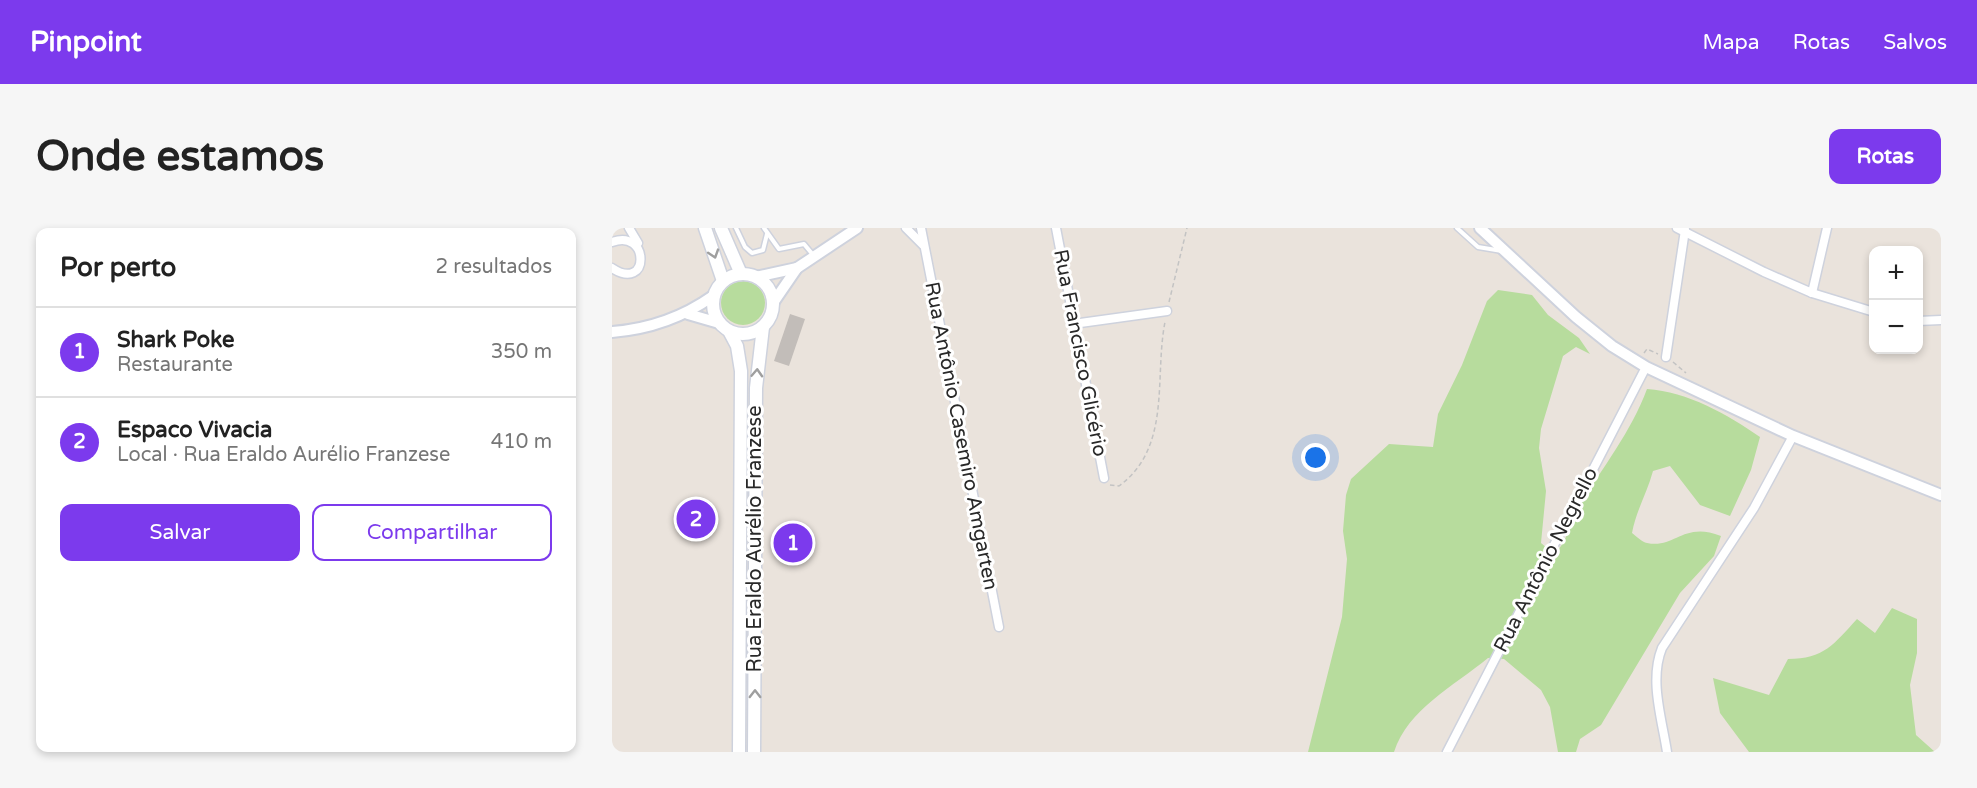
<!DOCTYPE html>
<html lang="pt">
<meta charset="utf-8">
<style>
:root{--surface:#fff;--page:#f6f6f6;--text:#222;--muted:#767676;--line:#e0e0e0;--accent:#7c3aed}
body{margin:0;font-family:"Varela Round",sans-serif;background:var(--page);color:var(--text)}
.controls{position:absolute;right:18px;top:18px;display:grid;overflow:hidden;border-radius:12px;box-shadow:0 3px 9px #0003}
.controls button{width:54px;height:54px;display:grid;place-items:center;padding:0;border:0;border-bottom:2px solid var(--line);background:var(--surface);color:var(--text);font:30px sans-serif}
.you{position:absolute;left:704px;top:230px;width:21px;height:21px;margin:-15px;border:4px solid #fff;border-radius:50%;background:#1a73e8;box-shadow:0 0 0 9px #1a73e833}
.badge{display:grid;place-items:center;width:39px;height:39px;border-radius:50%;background:var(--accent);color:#fff;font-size:20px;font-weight:700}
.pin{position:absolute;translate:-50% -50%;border:3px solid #fff;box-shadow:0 2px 6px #0006}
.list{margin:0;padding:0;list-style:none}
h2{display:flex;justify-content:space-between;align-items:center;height:78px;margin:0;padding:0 24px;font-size:26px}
h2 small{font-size:20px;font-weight:400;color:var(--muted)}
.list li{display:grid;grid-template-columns:39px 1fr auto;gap:18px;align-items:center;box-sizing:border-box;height:90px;padding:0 24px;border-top:2px solid var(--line)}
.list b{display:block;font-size:22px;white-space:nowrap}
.list p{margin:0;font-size:20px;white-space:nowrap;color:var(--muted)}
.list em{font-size:20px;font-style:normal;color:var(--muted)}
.actions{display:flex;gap:12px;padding:18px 24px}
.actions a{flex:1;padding:14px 0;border:2px solid var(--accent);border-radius:12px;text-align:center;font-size:21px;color:var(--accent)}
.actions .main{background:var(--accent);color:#fff}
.map{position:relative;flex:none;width:1329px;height:524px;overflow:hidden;border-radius:12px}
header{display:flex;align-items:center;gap:36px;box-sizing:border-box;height:84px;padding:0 30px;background:var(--accent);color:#fff}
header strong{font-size:28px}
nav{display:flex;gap:33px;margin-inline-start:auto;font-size:21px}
.intro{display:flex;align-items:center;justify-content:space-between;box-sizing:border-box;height:144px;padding:0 36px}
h1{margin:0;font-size:42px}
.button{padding:15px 27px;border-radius:12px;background:var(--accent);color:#fff;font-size:21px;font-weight:700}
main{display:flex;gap:36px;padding:0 36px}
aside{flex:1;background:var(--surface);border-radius:12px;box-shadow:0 3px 9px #0003}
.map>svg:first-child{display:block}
.green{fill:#b7dc9d}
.building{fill:#c2bdb9}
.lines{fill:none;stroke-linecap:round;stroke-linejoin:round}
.service-casing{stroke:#ced2dd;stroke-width:7}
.minor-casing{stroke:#ced2dd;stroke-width:11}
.tertiary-casing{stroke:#ced2dd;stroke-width:14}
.secondary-casing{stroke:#ced2dd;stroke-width:15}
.path{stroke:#c3c3c3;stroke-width:1.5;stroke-dasharray:4.5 3;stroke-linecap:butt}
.service{stroke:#fff;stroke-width:4}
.minor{stroke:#fff;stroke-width:8}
.tertiary{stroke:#fff;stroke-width:10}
.secondary{stroke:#fff;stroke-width:12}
.oneway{stroke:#9f9f9f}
.labels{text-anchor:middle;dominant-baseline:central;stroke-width:6;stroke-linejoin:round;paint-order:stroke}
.street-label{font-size:20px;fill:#292929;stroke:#fff}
</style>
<header>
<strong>Pinpoint</strong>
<nav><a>Mapa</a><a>Rotas</a><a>Salvos</a></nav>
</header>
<div class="intro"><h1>Onde estamos</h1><a class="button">Rotas</a></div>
<main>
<aside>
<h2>Por perto<small>2 resultados</small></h2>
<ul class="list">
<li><span class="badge">1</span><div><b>Shark Poke</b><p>Restaurante</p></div><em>350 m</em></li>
<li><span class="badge">2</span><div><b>Espaco Vivacia</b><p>Local · Rua Eraldo Aurélio Franzese</p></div><em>410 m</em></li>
</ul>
<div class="actions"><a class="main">Salvar</a><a>Compartilhar</a></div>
</aside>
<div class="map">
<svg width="1329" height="524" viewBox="0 0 1329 524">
<rect width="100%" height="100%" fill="#eae3dc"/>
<g class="green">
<circle cx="131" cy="75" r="22"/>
<path d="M886 62 920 67 936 87 967 110 978 126 964 119 951 128 929 201 927 220 934 263 929 315 942 326C957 313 957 294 967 278 991 239 1019 204 1035 161 1076 164 1115 186 1148 209L1139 242 1118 288 1088 277 1058 238 1041 243C1035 265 1024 283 1020 305 1024 308 1030 314 1035 315 1063 321 1071 293 1109 308L1102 328 1068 365 989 497 968 511 964 524H946L938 479 929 462 892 431 876 430C842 458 796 481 782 524H696L730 389 735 331 731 303 734 267 739 251 777 216 821 219 826 186 850 137 875 73Z"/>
<path d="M1280 380 1305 391V425L1298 457 1304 507 1323 524H1137L1108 485 1101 450 1157 467 1176 431C1212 431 1222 416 1245 391L1263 405Z"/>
</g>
<g class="building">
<path d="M178 86 193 91 177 138 162 133Z"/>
<path d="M67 287 101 288V299H67Z"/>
</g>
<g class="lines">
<g class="service-casing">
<g id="service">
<path d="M124 0 133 19 140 25 151 22 155 6"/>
<path d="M152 0 167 21 192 16 202 28"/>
<path d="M845 0 866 19 890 23"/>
</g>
</g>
<g class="minor-casing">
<g id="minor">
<path d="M17 0 26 15"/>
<path d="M294 0 311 17"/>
<path d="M309 0 387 399"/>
<path d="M444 0 492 250"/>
<path d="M1065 0 1152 44 1200 65 1262 84"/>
<path d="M0 14C38 0 38 65 0 40"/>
<path d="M1200 65 1215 0"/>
<path d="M1306 93 1329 92"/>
<path d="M461 96 555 83"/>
<path d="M1054 129 1073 2"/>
<path d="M835 524 1034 139"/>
<path d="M1055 524C1050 491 1037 452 1050 420L1142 280 1181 208"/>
</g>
</g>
<g class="tertiary-casing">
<g id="tertiary">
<path d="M868 0 964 89 1000 118 1034 139 1181 208 1329 267"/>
<path d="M144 49 185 40"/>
<path d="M161 75 185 40 245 0"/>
<path d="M76 86 107 95"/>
<path d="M0 104C38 101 70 90 101 68"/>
</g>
</g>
<g class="secondary-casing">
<g id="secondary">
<path d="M93 0 111 53"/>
<path d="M109 0 129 46"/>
<circle cx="131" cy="76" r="30"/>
<path d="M117 103 125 118 129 143 127 524"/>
<path d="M142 524 144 160 151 99"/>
</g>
</g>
<g class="path">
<path d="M557 74 575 0"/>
<path d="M1032 125 1035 121 1046 126"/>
<path d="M1061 134 1074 145"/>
<path d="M498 257 507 258C560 219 542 150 553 94"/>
</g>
<use href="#service" class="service"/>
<use href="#minor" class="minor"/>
<use href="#tertiary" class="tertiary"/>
<use href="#secondary" class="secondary"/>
</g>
<defs><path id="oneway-chevron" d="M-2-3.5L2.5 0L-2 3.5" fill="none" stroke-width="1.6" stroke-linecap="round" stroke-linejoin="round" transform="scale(1.5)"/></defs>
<g class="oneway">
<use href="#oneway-chevron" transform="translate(102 26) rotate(72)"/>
<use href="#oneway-chevron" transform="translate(145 145) rotate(-87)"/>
<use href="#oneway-chevron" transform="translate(143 466) rotate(-90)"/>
</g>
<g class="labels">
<g class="street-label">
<text transform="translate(468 125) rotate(79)">Rua Francisco Glicério</text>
<text transform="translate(349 208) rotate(79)">Rua Antônio Casemiro Amgarten</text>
<text transform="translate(143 311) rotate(-90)">Rua Eraldo Aurélio Franzese</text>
<text transform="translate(934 332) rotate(-63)">Rua Antônio Negrello</text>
</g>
</g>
</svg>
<div class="controls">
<button>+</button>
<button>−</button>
</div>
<div class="you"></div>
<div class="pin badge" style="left:181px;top:315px">1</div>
<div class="pin badge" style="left:84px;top:291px">2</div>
</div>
</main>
